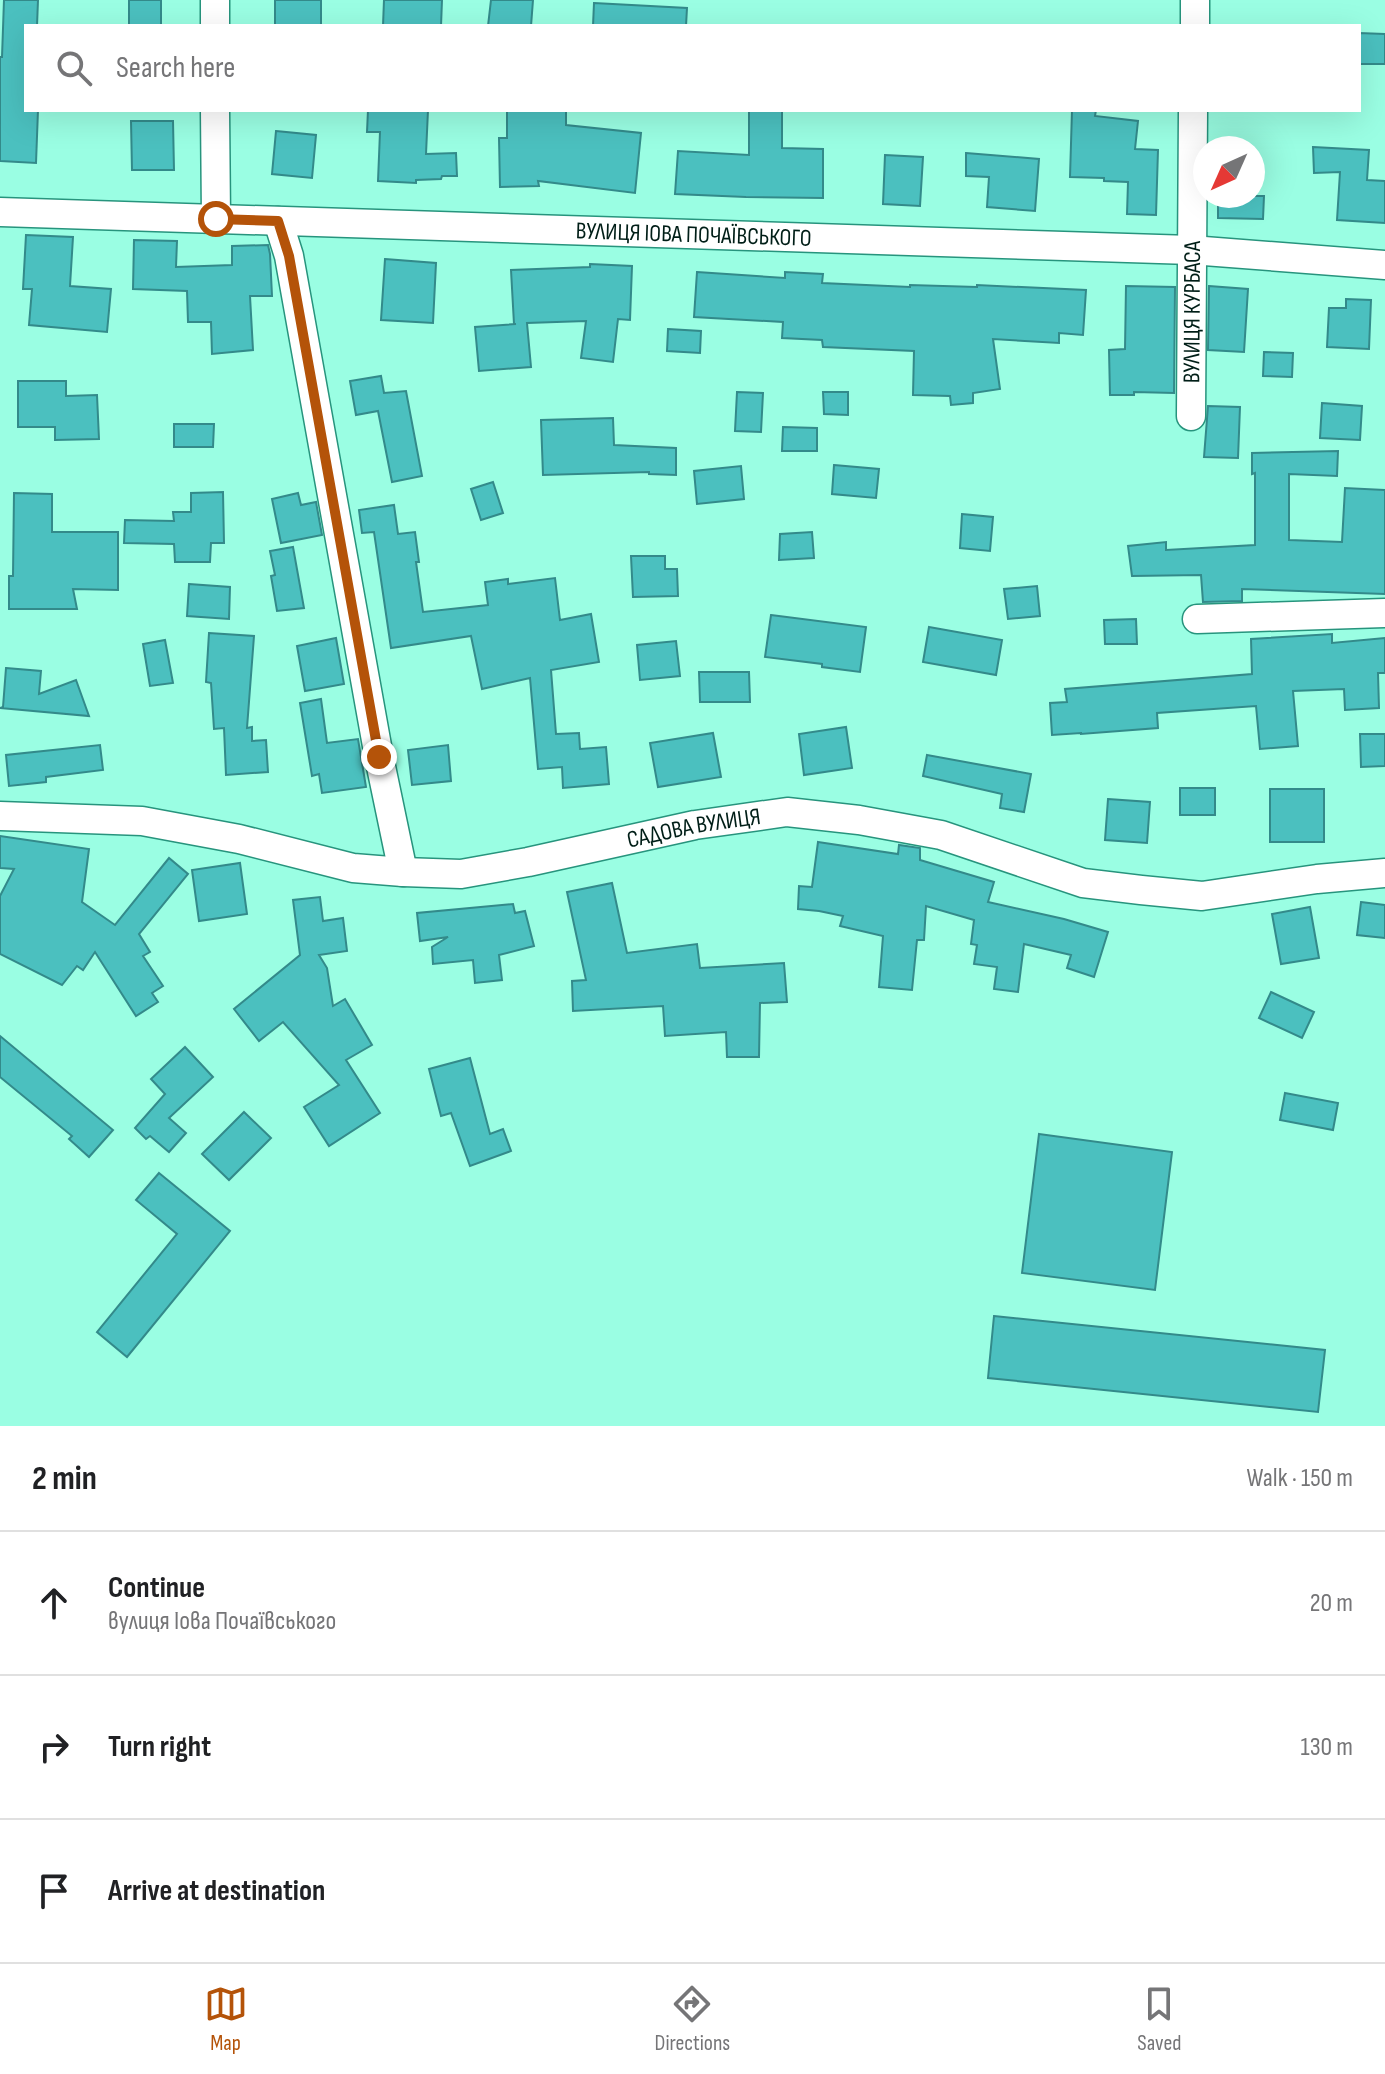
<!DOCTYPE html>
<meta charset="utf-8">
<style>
:root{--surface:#fff;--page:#f2f2f2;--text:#202124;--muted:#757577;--line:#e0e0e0;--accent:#b45309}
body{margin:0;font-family:"Sofia Sans Condensed",sans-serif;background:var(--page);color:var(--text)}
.compass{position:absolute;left:1193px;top:136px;width:72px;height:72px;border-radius:50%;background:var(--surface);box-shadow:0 8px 32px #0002;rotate:225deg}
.stop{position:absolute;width:24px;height:24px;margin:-18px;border:6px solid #b45309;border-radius:50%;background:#fff}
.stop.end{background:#b45309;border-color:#fff;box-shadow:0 2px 8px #0008}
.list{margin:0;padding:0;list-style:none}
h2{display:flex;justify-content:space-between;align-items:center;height:104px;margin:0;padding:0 32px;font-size:34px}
h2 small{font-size:26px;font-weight:400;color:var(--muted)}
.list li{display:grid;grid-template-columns:52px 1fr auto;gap:24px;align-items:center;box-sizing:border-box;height:144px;padding:0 32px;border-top:2px solid var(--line)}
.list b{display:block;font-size:30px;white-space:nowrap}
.list p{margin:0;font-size:26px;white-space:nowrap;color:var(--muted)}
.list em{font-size:26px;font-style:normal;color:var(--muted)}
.icon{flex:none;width:44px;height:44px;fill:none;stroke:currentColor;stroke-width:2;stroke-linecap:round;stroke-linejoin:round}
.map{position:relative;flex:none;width:1385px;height:1426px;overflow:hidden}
.search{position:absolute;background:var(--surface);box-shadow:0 8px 32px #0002;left:24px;right:24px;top:24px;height:88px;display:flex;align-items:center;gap:20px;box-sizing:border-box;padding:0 28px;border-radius:0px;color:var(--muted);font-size:30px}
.sheet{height:536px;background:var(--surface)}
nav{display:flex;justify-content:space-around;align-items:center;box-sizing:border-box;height:112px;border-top:2px solid var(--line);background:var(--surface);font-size:22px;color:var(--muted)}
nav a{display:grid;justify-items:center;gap:4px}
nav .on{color:var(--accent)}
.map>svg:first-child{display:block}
.building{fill:#4bc0bf;stroke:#338a8a;stroke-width:2}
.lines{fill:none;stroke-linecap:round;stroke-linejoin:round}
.minor-casing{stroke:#27947d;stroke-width:31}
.minor{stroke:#fff;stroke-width:28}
.route{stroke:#b45309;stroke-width:10}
.labels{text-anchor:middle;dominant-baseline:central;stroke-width:8;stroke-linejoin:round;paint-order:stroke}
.street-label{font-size:24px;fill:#001e17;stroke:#fff}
</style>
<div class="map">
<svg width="1385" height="1426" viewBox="0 0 1385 1426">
<rect width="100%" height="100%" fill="#9afee3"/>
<g class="building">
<path d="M4 0H38L37 26 26 25V110H38L36 163 0 161V57H2Z"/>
<path d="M129 0H161V26L129 25Z"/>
<rect x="275" y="0" width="46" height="26"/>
<path d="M384 0H442L441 26H383Z"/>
<path d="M491 0H533L531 26H488Z"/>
<path d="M594 3 687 8 686 26H593Z"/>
<path d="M1359 33 1385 34V64H1359Z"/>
<path d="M368 110H428L426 154 456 153 457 176H442L441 179 416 180V183L378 181 380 132H367Z"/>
<path d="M507 110H566V125L641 133 635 193 538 181 539 186 500 187 499 138H507Z"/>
<path d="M1072 110H1096L1095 116 1138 121 1135 149 1158 150 1156 215 1127 214 1128 182 1104 181V178L1070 177Z"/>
<path d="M749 111H782V148L823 149V198L746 197 675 194 678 151 749 155Z"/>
<path d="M131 121H173L174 170H132Z"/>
<path d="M276 131 316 135 312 178 272 174Z"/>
<path d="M1313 147 1369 150 1367 180 1385 181V223L1337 220 1340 172 1314 173Z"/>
<path d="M966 153 1039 159 1035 211 987 207 989 177 966 176Z"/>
<path d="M885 155 923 157 920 206 883 204Z"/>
<path d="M1218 196H1264L1263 219 1218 218Z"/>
<path d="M26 235 73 237 70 286 111 289 107 332 29 325 32 289H23Z"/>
<path d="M134 240 177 241 176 267 232 265V246L268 245 270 254 272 296H250L253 350 212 354 211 322H188L187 291 133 289Z"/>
<path d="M385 259 436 263 433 323 381 320Z"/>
<path d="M590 264 632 266 630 320 618 319 613 362 581 358 586 321 527 323 531 367 479 371 475 327 516 324H514L511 270 590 267Z"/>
<path d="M697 272 785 278V272L823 274 822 283 910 287V285L977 287V285L1086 290 1083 335 1059 333V343L993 339 1000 389 973 393V403L951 405 950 396 913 395 914 351 823 347 822 340 782 338 783 322 694 317Z"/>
<path d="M1126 286 1175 287 1174 393 1134 392V395H1110L1109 350 1125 349Z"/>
<path d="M1209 286 1248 289 1244 352 1208 350Z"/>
<path d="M1346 299 1371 300 1369 349 1327 347 1329 308H1346Z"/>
<path d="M668 329 701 331 700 353 667 351Z"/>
<path d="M1264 352 1293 353 1292 377 1263 376Z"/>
<path d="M381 376 384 393 406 391 422 476 392 482 378 411 356 415 350 381Z"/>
<path d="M18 381H66V396L97 395 99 439 55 440V427H18Z"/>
<path d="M737 392 763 393 761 432 735 431Z"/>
<path d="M823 392H848V415L824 414Z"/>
<path d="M1322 403 1362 406 1360 440 1320 438Z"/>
<path d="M1208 406 1240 407 1238 458 1204 457Z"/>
<path d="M613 418 614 445 676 448V475L649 474V472L543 475 541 420Z"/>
<path d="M174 424H214L213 447H174Z"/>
<path d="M783 427 817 428V451H782Z"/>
<path d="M1338 451 1337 476 1289 474V540L1342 542 1345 488 1385 490V594L1242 589V601L1203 602 1201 575 1132 576 1128 546 1166 542V550L1255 545V473L1252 474V453Z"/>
<path d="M834 465 879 469 876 498 832 494Z"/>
<path d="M741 466 744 499 697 504 694 471Z"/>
<path d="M493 482 503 513 481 520 471 489Z"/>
<path d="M223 492 224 543H211L210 562H175L174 544 124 543 125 520 174 521 173 512H191V493Z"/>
<path d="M14 493 52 494V532H118V590L73 589 77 609H9V576H13Z"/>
<path d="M298 493 301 505 316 502 322 535 281 543 272 499Z"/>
<path d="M394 505 398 534 415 532 419 562H416L423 612 488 605 485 582 508 579V584L555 578 560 620 591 614 599 662 551 670 556 734 579 733 580 749 606 747 609 784 563 788 562 767 538 769 530 678 482 689 471 636 391 648 374 532 362 533 359 510Z"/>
<path d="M962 514 993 517 990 551 960 548Z"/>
<path d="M812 532 814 558 779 560 780 534Z"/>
<path d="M293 547 304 608 277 611 271 576 275 575 270 551Z"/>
<path d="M631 556H665V569H677L678 596 633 597Z"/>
<path d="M189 584 230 587 229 619 187 616Z"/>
<path d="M1037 586 1040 616 1008 619 1004 589Z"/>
<path d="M771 615 866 627 860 672 822 667V664L765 657Z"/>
<path d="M1136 619 1137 644H1105L1104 620Z"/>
<path d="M929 627 1002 640 996 675 923 662Z"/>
<path d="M209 633 254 636 247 728 252 727V741L266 740 268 772 226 775 224 728 214 729 211 683 206 682Z"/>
<path d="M1332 634V643L1385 638V673H1378L1379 708 1345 710 1344 689 1293 691 1298 746 1260 749 1256 706 1157 713 1158 728 1081 734V733L1052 735 1050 703 1067 702 1065 689 1252 674 1251 639Z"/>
<path d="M336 638 344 684 305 691 297 646Z"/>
<path d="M165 640 173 683 150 686 143 644Z"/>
<path d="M676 641 680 676 640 680 637 645Z"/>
<path d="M6 668 41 671 39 694 76 680 89 716 0 708 3 707Z"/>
<path d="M699 672H749L750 702H700Z"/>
<path d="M321 699 327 743 358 739 366 787 322 793 319 774 312 776 300 703Z"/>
<path d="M846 727 852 768 804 775 799 734Z"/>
<path d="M713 733 721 777 658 787 650 743Z"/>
<path d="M1360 734H1385V766L1361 767Z"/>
<path d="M100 745 103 770 46 777V782L9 786 6 755Z"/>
<path d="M448 745 451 781 412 785 408 750Z"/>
<path d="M927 755 1031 774 1024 812 1000 808 1002 794 923 776Z"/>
<rect x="1180" y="788" width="35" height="27"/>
<rect x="1270" y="789" width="54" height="53"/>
<path d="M1108 799 1150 802 1147 843 1105 840Z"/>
<path d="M0 836 89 849 82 902 115 925 169 858 188 874 139 934 150 952 143 956 163 986 152 993 158 1002 136 1016 95 952 83 970 77 966 62 985 0 954V896L14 869 0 868Z"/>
<path d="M818 842 898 854 899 845 920 848V860L994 882 988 902 1064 919 1108 932 1094 977 1067 968 1071 955 1024 944 1018 992 994 989 997 967 974 964 977 945 971 944 974 920 926 906 924 940H917L912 990 879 987 883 936 840 926 843 916 819 911 798 909 799 886 812 887Z"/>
<path d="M240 863 247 914 199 921 192 870Z"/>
<path d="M612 883 627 953 697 944 700 968 784 963 787 1002 760 1003 759 1057H727L726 1032 665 1036 663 1006 573 1011 572 981 586 980 567 892Z"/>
<path d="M320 897 323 921 343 918 347 951 319 955 327 968 333 1006 345 999 372 1045 346 1060 380 1113 329 1146 304 1107 339 1085 283 1022 259 1041 234 1009 300 955 293 900Z"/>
<path d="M1361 902 1385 905V938L1357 935Z"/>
<path d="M513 904 515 913 525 911 534 946 499 955 502 980 475 983 473 960 433 964 432 947 448 937 420 941 417 913Z"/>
<path d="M1310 907 1319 958 1281 964 1272 914Z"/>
<path d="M1271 992 1314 1012 1302 1038 1259 1018Z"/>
<path d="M0 1036 113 1130 89 1157 69 1139 72 1136 0 1077Z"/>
<path d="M185 1047 213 1077 169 1118 186 1133 169 1152 150 1136 146 1139 135 1128 165 1094 151 1079Z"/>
<path d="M470 1058 490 1134 503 1129 511 1151 470 1166 451 1113 441 1116 429 1069Z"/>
<path d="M1285 1093 1338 1103 1333 1130 1280 1120Z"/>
<path d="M244 1112 271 1138 229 1180 202 1154Z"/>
<path d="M1039 1134 1172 1152 1155 1290 1022 1273Z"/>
<path d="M159 1173 230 1231 127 1357 97 1332 177 1234 136 1200Z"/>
<path d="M994 1316 1325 1350 1318 1412 988 1378Z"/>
</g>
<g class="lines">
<g class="minor-casing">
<g id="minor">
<path d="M215 0V26"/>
<path d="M1195 26V0"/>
<path d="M215 110 216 219"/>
<path id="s1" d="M0 212 1191 250 1385 265"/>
<path d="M278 221 289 256 379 757 403 872"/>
<path id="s2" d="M1191 416 1193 110"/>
<path d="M1197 619 1385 613"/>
<path id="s3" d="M0 816 142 821 239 839 353 868 403 872 461 874 528 862 695 825 787 812 859 820 941 835 1083 883 1141 890 1202 896 1317 879 1385 873"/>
</g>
</g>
<use href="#minor" class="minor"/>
</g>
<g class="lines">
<path class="route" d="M216 219 278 221 289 256 379 757"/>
</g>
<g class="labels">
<g class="street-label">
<text stroke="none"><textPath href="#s1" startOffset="694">ВУЛИЦЯ ІОВА ПОЧАЇВСЬКОГО</textPath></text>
<text stroke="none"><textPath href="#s2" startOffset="104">ВУЛИЦЯ КУРБАСА</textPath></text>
<text stroke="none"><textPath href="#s3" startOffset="704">САДОВА ВУЛИЦЯ</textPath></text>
</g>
</g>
</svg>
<svg class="compass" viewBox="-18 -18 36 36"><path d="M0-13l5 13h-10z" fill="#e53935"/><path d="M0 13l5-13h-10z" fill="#757577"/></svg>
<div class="stop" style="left:216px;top:219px"></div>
<div class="stop end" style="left:379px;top:757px"></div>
<div class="search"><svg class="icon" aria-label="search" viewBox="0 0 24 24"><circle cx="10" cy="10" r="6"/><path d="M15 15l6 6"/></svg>Search here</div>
</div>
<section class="sheet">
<h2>2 min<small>Walk · 150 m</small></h2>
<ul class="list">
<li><svg class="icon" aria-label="ahead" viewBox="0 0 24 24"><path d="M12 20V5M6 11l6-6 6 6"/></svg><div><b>Continue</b><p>вулиця Іова Почаївського</p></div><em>20 m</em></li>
<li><svg class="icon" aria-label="right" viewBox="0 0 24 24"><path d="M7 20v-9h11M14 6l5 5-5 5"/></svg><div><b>Turn right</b></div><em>130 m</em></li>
<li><svg class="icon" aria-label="arrive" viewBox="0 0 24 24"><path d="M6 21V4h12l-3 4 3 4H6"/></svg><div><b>Arrive at destination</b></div></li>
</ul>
</section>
<nav>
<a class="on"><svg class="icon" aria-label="map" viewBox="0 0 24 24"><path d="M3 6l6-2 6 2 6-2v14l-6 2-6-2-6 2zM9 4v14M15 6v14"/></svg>Map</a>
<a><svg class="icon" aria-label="directions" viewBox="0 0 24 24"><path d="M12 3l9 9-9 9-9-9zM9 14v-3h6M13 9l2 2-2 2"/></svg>Directions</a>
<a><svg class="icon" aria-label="saved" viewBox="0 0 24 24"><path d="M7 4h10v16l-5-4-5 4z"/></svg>Saved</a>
</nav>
